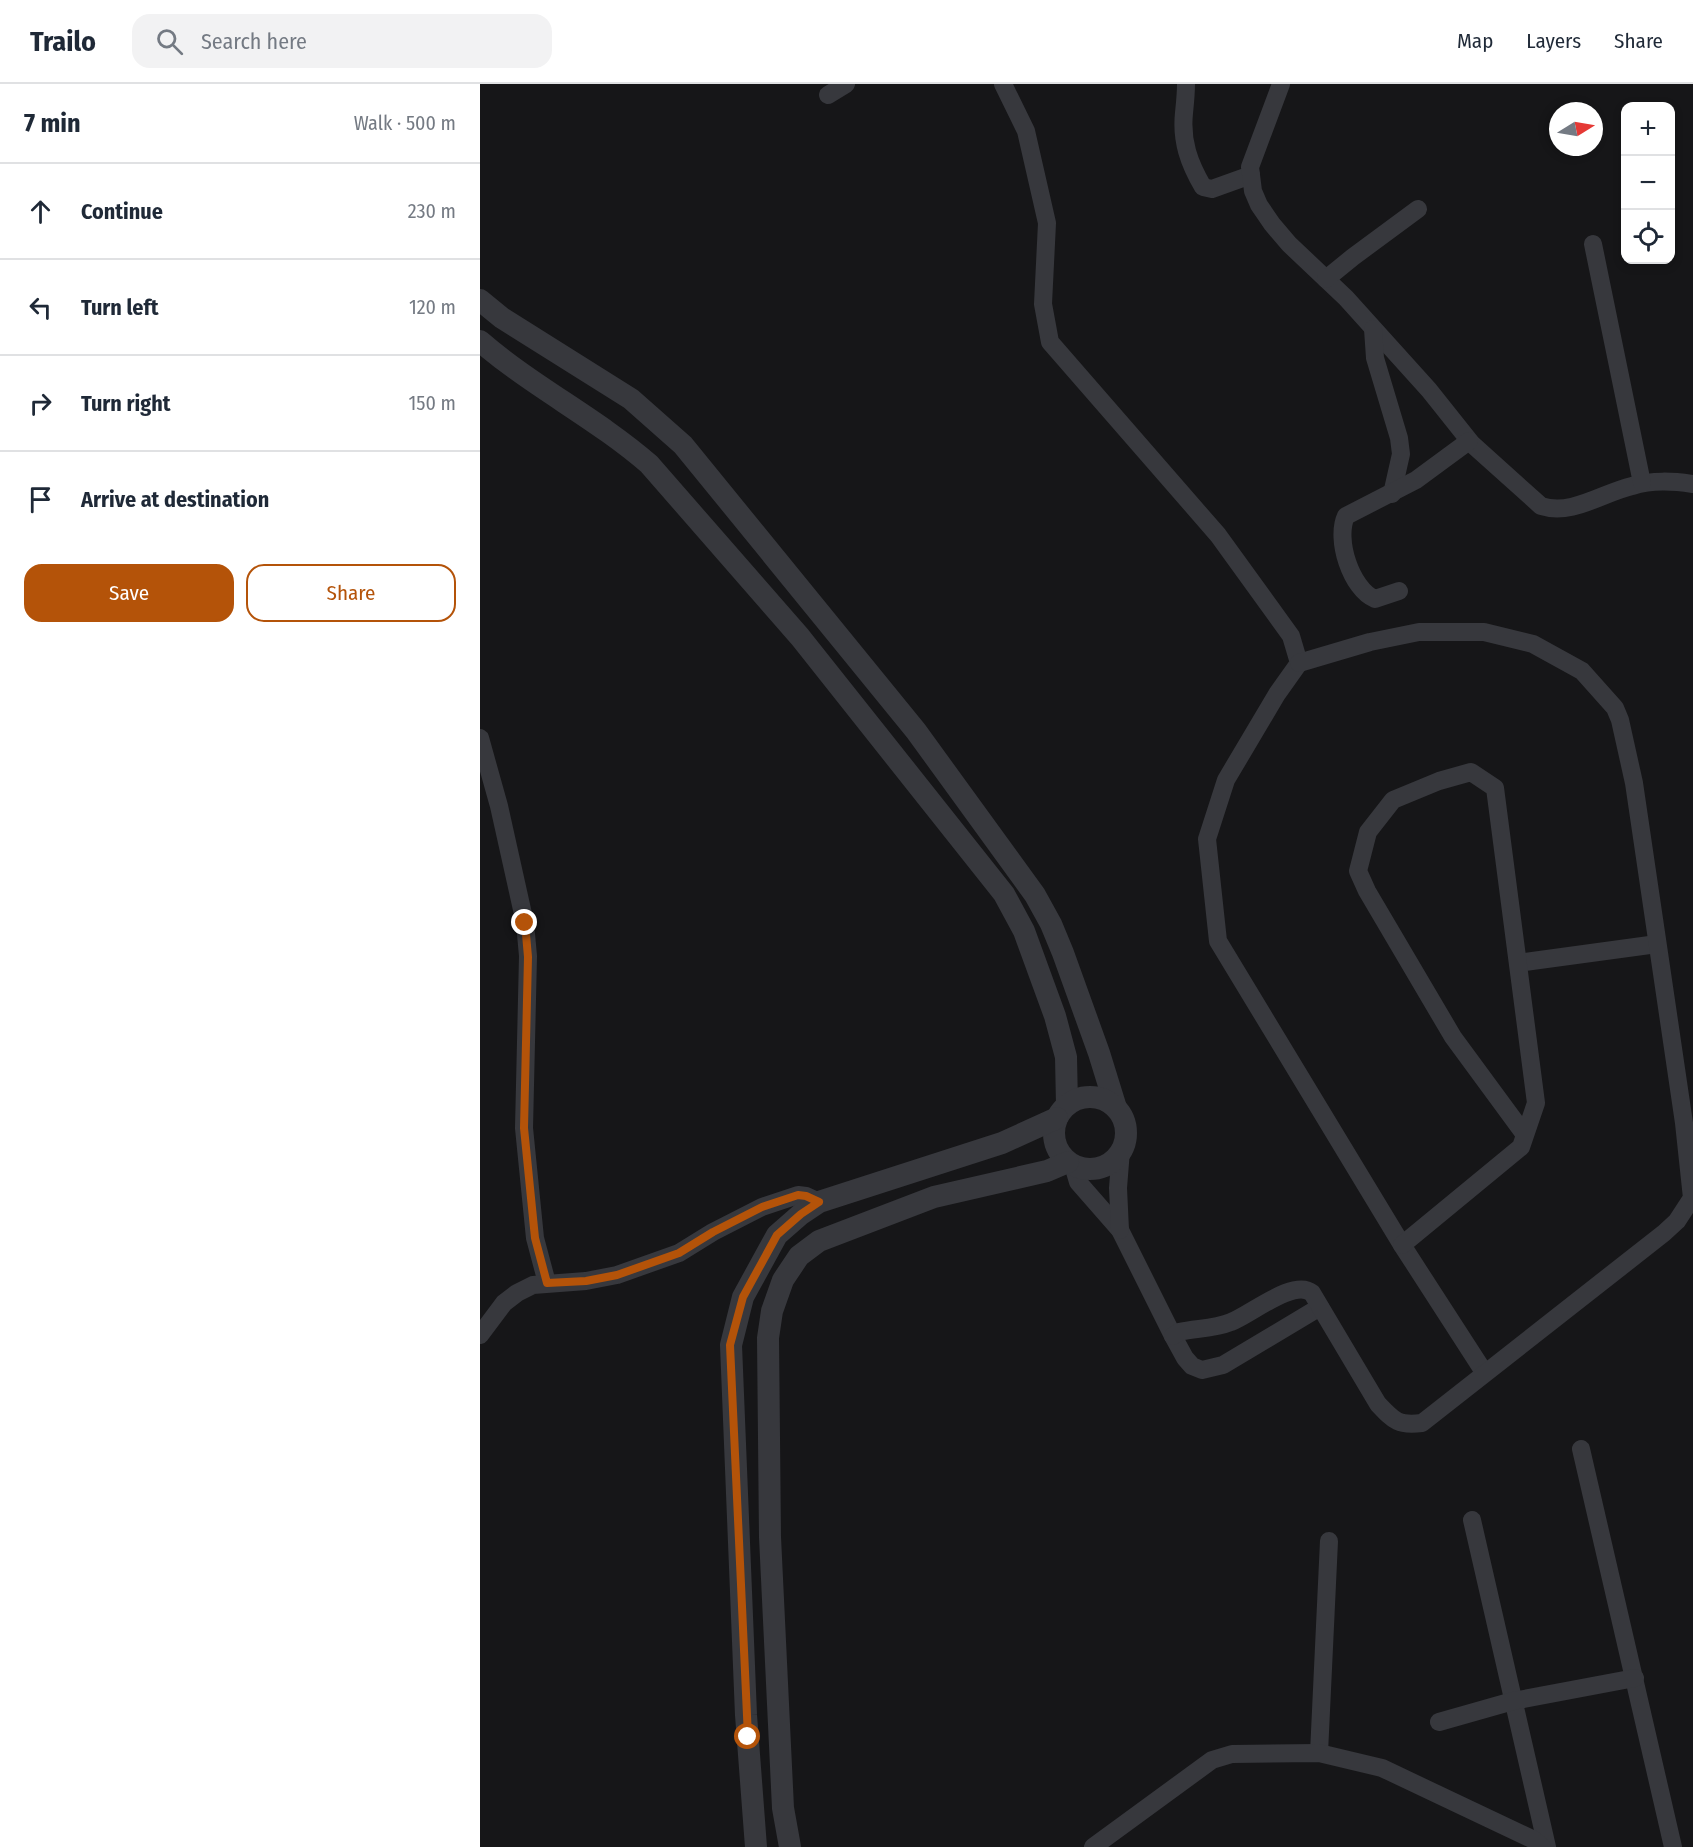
<!DOCTYPE html>
<meta charset="utf-8">
<style>
:root{--surface:#fff;--page:#f2f2f3;--text:#1f2937;--muted:#747a83;--line:#e0e1e3;--accent:#b45309}
body{margin:0;font-family:"Fira Sans Condensed",sans-serif;background:var(--page);color:var(--text)}
.controls{position:absolute;right:18px;top:18px;display:grid;overflow:hidden;border-radius:12px;box-shadow:0 3px 9px #0003}
.controls button{width:54px;height:54px;display:grid;place-items:center;padding:0;border:0;border-bottom:2px solid var(--line);background:var(--surface);color:var(--text);font:30px sans-serif}
.compass{position:absolute;left:1069px;top:18px;width:54px;height:54px;border-radius:50%;background:var(--surface);box-shadow:0 3px 9px #0003;rotate:79deg}
.stop{position:absolute;width:18px;height:18px;margin:-14px;border:4px solid #b45309;border-radius:50%;background:#fff}
.stop.end{background:#b45309;border-color:#fff;box-shadow:0 2px 6px #0008}
.list{margin:0;padding:0;list-style:none}
h2{display:flex;justify-content:space-between;align-items:center;height:78px;margin:0;padding:0 24px;font-size:26px}
h2 small{font-size:20px;font-weight:400;color:var(--muted)}
.list li{display:grid;grid-template-columns:39px 1fr auto;gap:18px;align-items:center;box-sizing:border-box;height:96px;padding:0 24px;border-top:2px solid var(--line)}
.list b{display:block;font-size:22px;white-space:nowrap}
.list em{font-size:20px;font-style:normal;color:var(--muted)}
.actions{display:flex;gap:12px;padding:18px 24px}
.actions a{flex:1;padding:14px 0;border:2px solid var(--accent);border-radius:18px;text-align:center;font-size:21px;color:var(--accent)}
.actions .main{background:var(--accent);color:#fff}
.icon{flex:none;width:33px;height:33px;fill:none;stroke:currentColor;stroke-width:2;stroke-linecap:round;stroke-linejoin:round}
.map{position:relative;flex:none;width:1213px;height:1763px;overflow:hidden}
header{display:flex;align-items:center;gap:36px;box-sizing:border-box;height:84px;padding:0 30px;background:var(--surface);border-bottom:2px solid var(--line)}
header strong{font-size:28px}
nav{display:flex;gap:33px;margin-inline-start:auto;font-size:21px}
.search{width:420px;height:54px;background:var(--page);display:flex;align-items:center;gap:15px;box-sizing:border-box;padding:0 21px;border-radius:18px;color:var(--muted);font-size:22px}
main{display:flex}
aside{flex:1;background:var(--surface)}
.map>svg:first-child{display:block}
.lines{fill:none;stroke-linecap:round;stroke-linejoin:round}
.minor{stroke:#37383d;stroke-width:18}
.tertiary{stroke:#37383d;stroke-width:22}
.route{stroke:#b45309;stroke-width:8}
</style>
<header>
<strong>Trailo</strong>
<div class="search"><svg class="icon" aria-label="search" viewBox="0 0 24 24"><circle cx="10" cy="10" r="6"/><path d="M15 15l6 6"/></svg>Search here</div>
<nav><a>Map</a><a>Layers</a><a>Share</a></nav>
</header>
<main>
<aside>
<h2>7 min<small>Walk · 500 m</small></h2>
<ul class="list">
<li><svg class="icon" aria-label="ahead" viewBox="0 0 24 24"><path d="M12 20V5M6 11l6-6 6 6"/></svg><div><b>Continue</b></div><em>230 m</em></li>
<li><svg class="icon" aria-label="left" viewBox="0 0 24 24"><path d="M17 20v-9H6M10 6l-5 5 5 5"/></svg><div><b>Turn left</b></div><em>120 m</em></li>
<li><svg class="icon" aria-label="right" viewBox="0 0 24 24"><path d="M7 20v-9h11M14 6l5 5-5 5"/></svg><div><b>Turn right</b></div><em>150 m</em></li>
<li><svg class="icon" aria-label="arrive" viewBox="0 0 24 24"><path d="M6 21V4h12l-3 4 3 4H6"/></svg><div><b>Arrive at destination</b></div></li>
</ul>
<div class="actions"><a class="main">Save</a><a>Share</a></div>
</aside>
<div class="map">
<svg width="1213" height="1763" viewBox="0 0 1213 1763">
<rect width="100%" height="100%" fill="#161618"/>
<g class="lines">
<g class="minor">
<path d="M523 0 546 47 567 139 563 220 570 258 738 451 811 552 819 579 797 610 746 696 727 755 738 857 922 1161 1004 1288"/>
<path d="M706 0C706 10 705 19 704 29 701 57 709 79 723 103L732 105 771 91"/>
<path d="M801 0 770 83 773 107 779 121 792 140 809 160 866 214 949 306 992 360 1061 422C1092 432 1122 409 1152 402 1173 396 1192 397 1213 400"/>
<path d="M348 11 366 0"/>
<path d="M1113 160 1162 399"/>
<path d="M846 195 873 173 938 125"/>
<path d="M893 245 895 274 919 354 921 370 912 410"/>
<path d="M919 507 895 515C871 505 855 455 866 432L936 396 989 357"/>
<path d="M0 654 19 722 45 839 48 872 44 1044 55 1154 67 1199"/>
<path d="M1038 879 1177 860"/>
<path d="M593 1081 598 1098 640 1146 693 1252 705 1274 712 1282 722 1286 743 1281 840 1223"/>
<path d="M640 1146 638 1104 641 1066"/>
<path d="M922 1161 1041 1063 1056 1019 1015 704 991 688 959 697 913 716 888 748 878 787 887 807 973 953 1045 1051"/>
<path d="M0 1251 24 1219 37 1209 53 1201 106 1197 137 1191 199 1169 233 1148 282 1123 318 1111 326 1112 339 1118"/>
<path d="M693 1252 699 1248C716 1244 734 1245 751 1238 770 1231 814 1194 832 1209L898 1320C914 1337 918 1342 942 1339L1184 1149 1197 1137 1212 1114 1204 1039 1154 699 1140 636 1135 624 1102 587 1053 560 1004 548H939L890 558 819 579"/>
<path d="M1101 1365 1193 1763"/>
<path d="M992 1436 1067 1763"/>
<path d="M959 1638 1033 1617 1155 1594"/>
<path d="M839 1669 849 1457"/>
<path d="M613 1763 732 1676 752 1670 839 1669 902 1684 1054 1756 1062 1763"/>
</g>
<g class="tertiary">
<path d="M0 216 22 234 151 315 203 361 436 647 555 811 571 840 583 869 619 969 636 1024"/>
<path d="M0 257C53 303 116 334 169 380L320 553 524 810 544 847 575 932 586 973 587 1021"/>
<circle cx="610" cy="1049" r="36"/>
<path d="M276 1763 266 1631 251 1261 263 1213 297 1151 321 1130 339 1118 522 1059 577 1034"/>
<path d="M310 1763 303 1724 290 1453 288 1254 292 1227 303 1196 319 1172 339 1157 454 1113 567 1087 588 1078"/>
</g>
</g>
<g class="lines">
<path class="route" d="M45 839 48 873 44 1044 55 1154 67 1199 106 1197 137 1191 199 1169 233 1148 282 1123 318 1111 326 1112 339 1118 321 1130 297 1151 263 1213 250 1261 268 1653"/>
</g>
</svg>
<div class="controls">
<button>+</button>
<button>−</button>
<button><svg class="icon" aria-label="locate" viewBox="0 0 24 24"><circle cx="12" cy="12" r="6"/><path d="M12 2v4M12 18v4M2 12h4M18 12h4"/></svg></button>
</div>
<svg class="compass" viewBox="-18 -18 36 36"><path d="M0-13l5 13h-10z" fill="#e53935"/><path d="M0 13l5-13h-10z" fill="#747a83"/></svg>
<div class="stop" style="left:268px;top:1653px"></div>
<div class="stop end" style="left:45px;top:839px"></div>
</div>
</main>
